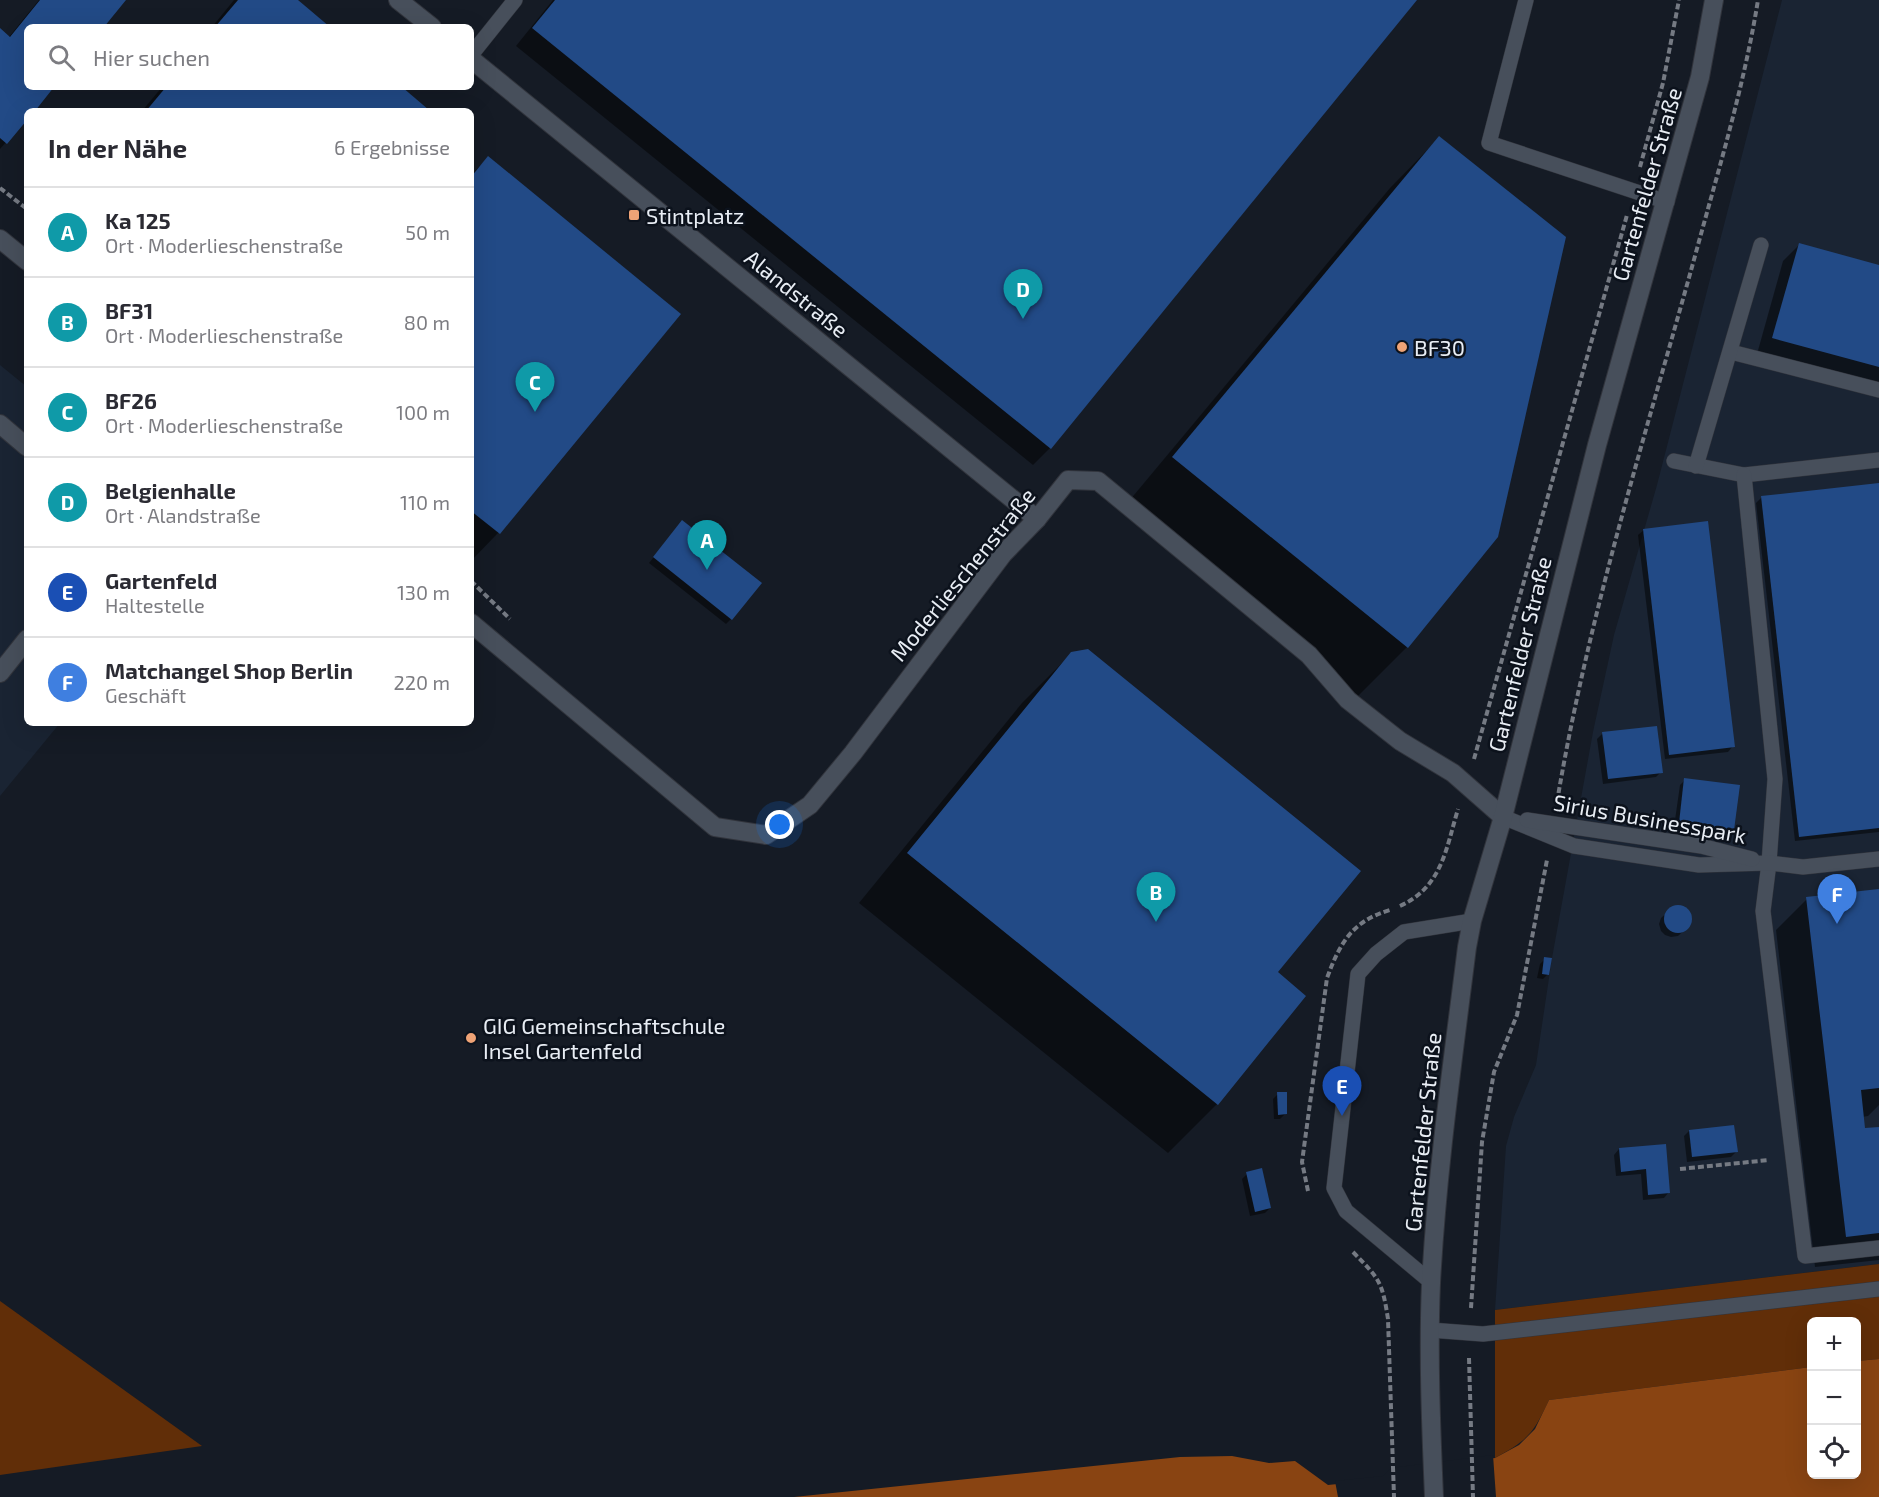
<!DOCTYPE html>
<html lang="de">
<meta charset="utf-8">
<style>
:root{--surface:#fff;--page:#f2f2f3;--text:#2b2b33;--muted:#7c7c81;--line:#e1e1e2;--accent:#ea580c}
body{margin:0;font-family:"Exo 2",sans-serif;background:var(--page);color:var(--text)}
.controls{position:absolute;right:18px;bottom:18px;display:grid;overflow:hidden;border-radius:9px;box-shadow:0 6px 24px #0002}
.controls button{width:54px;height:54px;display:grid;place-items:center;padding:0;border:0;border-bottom:2px solid var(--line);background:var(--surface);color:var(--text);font:30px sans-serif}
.you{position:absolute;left:780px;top:825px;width:21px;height:21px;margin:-15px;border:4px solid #fff;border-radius:50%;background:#1a73e8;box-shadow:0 0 0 9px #1a73e833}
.badge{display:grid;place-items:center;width:39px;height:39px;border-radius:50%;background:var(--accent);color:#fff;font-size:20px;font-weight:700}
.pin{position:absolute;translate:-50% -50px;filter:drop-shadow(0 2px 3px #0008)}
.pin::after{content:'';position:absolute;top:32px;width:21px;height:18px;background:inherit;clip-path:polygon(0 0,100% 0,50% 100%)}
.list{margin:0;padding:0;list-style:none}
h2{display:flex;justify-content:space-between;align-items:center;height:78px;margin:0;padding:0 24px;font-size:26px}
h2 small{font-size:20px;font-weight:400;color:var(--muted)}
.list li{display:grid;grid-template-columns:39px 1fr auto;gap:18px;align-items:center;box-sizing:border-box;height:90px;padding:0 24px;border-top:2px solid var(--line)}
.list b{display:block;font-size:22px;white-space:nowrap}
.list p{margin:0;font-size:20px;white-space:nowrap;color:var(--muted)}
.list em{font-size:20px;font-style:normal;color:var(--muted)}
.icon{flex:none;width:33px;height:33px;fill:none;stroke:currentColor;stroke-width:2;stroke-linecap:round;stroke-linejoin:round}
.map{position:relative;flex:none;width:1879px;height:1497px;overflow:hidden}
.search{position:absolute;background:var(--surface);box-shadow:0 6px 24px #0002;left:24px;top:24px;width:450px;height:66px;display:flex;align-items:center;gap:15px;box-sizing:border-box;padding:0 21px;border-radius:9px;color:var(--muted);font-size:22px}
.panel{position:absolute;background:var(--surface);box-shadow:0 6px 24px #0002;left:24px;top:108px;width:450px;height:618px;border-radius:9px}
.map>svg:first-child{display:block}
.built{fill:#1a2433}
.green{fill:#612e08}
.water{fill:#894412}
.pier{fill:#151b25}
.shadow{fill:#0007}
.building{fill:#224a86}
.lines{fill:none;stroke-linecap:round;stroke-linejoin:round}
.lane-casing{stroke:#31343c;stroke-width:16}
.street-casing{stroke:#31343c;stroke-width:20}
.secondary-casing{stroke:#31343c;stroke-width:20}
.path{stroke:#757a83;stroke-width:4;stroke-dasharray:6 3;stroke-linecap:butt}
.lane{stroke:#474f5b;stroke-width:15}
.street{stroke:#474f5b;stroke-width:18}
.secondary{stroke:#474f5b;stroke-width:18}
.poi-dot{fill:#efa376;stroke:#0c121c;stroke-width:2}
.labels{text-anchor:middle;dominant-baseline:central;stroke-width:5;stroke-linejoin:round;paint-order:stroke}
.street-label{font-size:22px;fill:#e8edf4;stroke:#0c121c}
.poi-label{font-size:22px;fill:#e8edf4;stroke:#0c121c;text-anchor:start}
</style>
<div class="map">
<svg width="1879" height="1497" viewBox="0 0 1879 1497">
<rect width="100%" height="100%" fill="#151b25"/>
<g class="built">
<path d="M1782 0H1879V1264L1495 1310 1506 1146 1514 1117 1536 1065 1552 958 1593 732 1614 635 1657 485Z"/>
<path d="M0 365 27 387V723H60L0 796Z"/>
</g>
<g class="green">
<path d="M1879 1264V1359L1857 1361 1856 1322H1812L1811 1367 1549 1400C1533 1434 1529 1439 1495 1458V1310Z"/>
<path d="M0 1301 202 1446 0 1475Z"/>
</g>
<path class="water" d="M1879 1359V1497H794L1180 1457 1232 1456 1269 1463 1295 1461 1328 1485 1385 1479 1391 1471 1495 1458 1519 1445 1535 1429 1549 1400 1811 1367 1812 1474H1856L1857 1361Z"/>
<path class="pier" d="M1493 1455 1496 1497H1338L1335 1481 1383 1476 1391 1468Z"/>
<g class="shadow">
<path d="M39 0H124L102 27H27V87H52L33 111H27V118L0 149V30L9 37Z"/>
<path d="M234 0H295L328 27H212Z"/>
<path d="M553 0H1414L1050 448 1033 465 516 46Z"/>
<path d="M162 87H400L427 110 142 111Z"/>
<path d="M1439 138 1407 647 1358 696 1124 507 1390 188Z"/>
<path d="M488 158 679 314 498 533 471 561V175Z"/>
<path d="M1799 245 1879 266V388L1757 354 1783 261Z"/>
<path d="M1879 484V832L1795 841 1756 503 1761 498Z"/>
<path d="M678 527 731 619 726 624 649 563Z"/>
<path d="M1644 530 1733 746 1728 752 1665 759 1638 535Z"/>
<path d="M1071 654 1276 973 1217 1104 1168 1153 859 903 1022 703Z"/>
<path d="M1602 734 1661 772 1656 777 1603 784 1597 739Z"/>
<path d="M1685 780 1733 829 1728 834 1674 827 1680 785Z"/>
<path d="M1879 890V1105L1868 1116 1862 1117 1864 1130 1879 1128V1260L1815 1267 1776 930 1807 899Z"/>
<path d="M1678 907 1685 908 1689 913 1690 919 1689 926 1678 936 1671 937 1665 935 1661 931 1659 924 1661 918 1672 908Z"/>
<path d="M1545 959 1548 974 1543 979 1537 978 1540 964Z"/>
<path d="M1278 1094 1286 1113 1280 1119H1274L1273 1099Z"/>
<path d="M1689 1131 1736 1152 1731 1157 1687 1162 1684 1136Z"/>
<path d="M1664 1145 1669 1192 1664 1198 1643 1200 1641 1174 1616 1176 1614 1155 1619 1149Z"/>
<path d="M1247 1174 1270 1208 1265 1213 1250 1216 1242 1179Z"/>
</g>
<g class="building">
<path d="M40 0H126L104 27H27V87H54L35 111H27V120L7 144 0 138V28L10 37Z"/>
<path d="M238 0H298L330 27H215Z"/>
<path d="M555 0H1417L1051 449 532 28Z"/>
<path d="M166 87H402L429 110 146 111Z"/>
<path d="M1439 136 1566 237 1498 537 1408 648 1172 457Z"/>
<path d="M488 156 681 314 500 534 471 511V177Z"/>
<path d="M1799 243 1879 265V367L1772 338Z"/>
<path d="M1879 483V828L1799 837 1761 496Z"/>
<path d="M682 520 762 583 732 620 653 557Z"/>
<path d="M1708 521 1735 747 1669 755 1643 529Z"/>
<path d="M1088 649 1361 871 1278 972 1306 996 1218 1105 907 853 1071 652Z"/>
<path d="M1657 726 1663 773 1608 779 1602 732Z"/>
<path d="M1684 778 1740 785 1734 830 1679 823Z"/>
<path d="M1879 889V1088L1861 1090 1865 1128 1879 1127V1233L1846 1237 1806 897Z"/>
<circle cx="1678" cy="919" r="14"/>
<path d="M1544 957 1552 958 1549 975 1542 974Z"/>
<path d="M1277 1092H1287V1114L1278 1115Z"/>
<path d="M1734 1125 1738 1152 1692 1157 1689 1130Z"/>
<path d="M1666 1144 1670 1193 1648 1195 1646 1169 1621 1172 1619 1148Z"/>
<path d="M1262 1168 1271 1208 1255 1212 1246 1172Z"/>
</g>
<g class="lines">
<g class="lane-casing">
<g id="lane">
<path d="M1526 0 1489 143 1667 202"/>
<path d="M471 55 515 0"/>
<path d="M1731 352 1879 390"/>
<path d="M1674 461 1744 475 1879 460"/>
<path d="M1696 466 1761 245"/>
<path d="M1744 475 1775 779 1769 863 1763 911 1805 1256 1879 1248"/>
<path d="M1503 817 1574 846 1699 865 1769 863 1803 867 1879 859"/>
<path d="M1527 820 1701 846 1752 859"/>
<path d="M1431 1282 1346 1211 1334 1188 1358 974 1376 954 1404 932 1472 921"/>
<path d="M1430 1330 1483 1334 1879 1289"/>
</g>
</g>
<g class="street-casing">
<g id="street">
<path d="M398 0 432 27"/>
<path d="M471 59 1037 519"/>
<path d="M0 239 27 261"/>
<path d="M0 424 27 447"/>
<path d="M471 623 715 827 766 835 810 805 853 753 1003 554 1037 519 1068 480 1098 481 1309 655 1348 700 1400 741 1453 773 1503 817"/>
<path d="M0 673 27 639"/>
</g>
</g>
<g class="secondary-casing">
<path id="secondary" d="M1434 1497C1431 1426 1428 1354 1431 1283 1437 1170 1453 1059 1467 947L1472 921 1503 817 1597 445 1700 77 1714 0"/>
</g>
<g class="path">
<path d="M1640 167 1663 83 1679 0"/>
<path d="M0 188 27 209"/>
<path d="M471 581 510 619"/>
<path d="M1474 759 1627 215"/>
<path d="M1557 802C1588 617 1645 437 1695 256 1718 171 1744 87 1758 0"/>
<path d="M1400 906C1442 887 1446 849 1458 809"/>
<path d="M1680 1169 1769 1160"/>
<path d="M1308 1191 1302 1162 1327 978C1340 943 1352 921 1390 910"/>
<path d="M1353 1252C1379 1279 1382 1280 1388 1319L1394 1497"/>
<path d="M1471 1308 1482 1142 1494 1072 1517 1015 1547 860"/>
<path d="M1469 1358 1473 1497"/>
</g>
<use href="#lane" class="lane"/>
<use href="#street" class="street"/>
<use href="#secondary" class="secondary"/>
</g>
<g class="poi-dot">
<rect x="628" y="209" width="12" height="12" rx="3"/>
<circle cx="1402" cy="347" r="6"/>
<circle cx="471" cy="1038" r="6"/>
</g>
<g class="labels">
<g class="street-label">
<text transform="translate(1646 184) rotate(-74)">Gartenfelder Straße</text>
<text transform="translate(797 293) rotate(39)">Alandstraße</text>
<text transform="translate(962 574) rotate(-51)">Moderlieschenstraße</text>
<text transform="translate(1519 654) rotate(-76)">Gartenfelder Straße</text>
<text transform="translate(1650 818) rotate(10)">Sirius Businesspark</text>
<text transform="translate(1422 1132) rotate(-84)">Gartenfelder Straße</text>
</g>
<g class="poi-label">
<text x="646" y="215">Stintplatz</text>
<text x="1414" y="347">BF30</text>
<text x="483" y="1025">GIG Gemeinschaftschule<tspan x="483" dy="25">Insel Gartenfeld</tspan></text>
</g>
</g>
</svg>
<div class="controls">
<button>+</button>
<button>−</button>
<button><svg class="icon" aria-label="locate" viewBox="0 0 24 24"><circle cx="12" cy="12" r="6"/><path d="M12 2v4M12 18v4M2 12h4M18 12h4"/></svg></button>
</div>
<div class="you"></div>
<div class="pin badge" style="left:707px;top:570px;background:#0f9aa8">A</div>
<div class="pin badge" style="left:1156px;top:922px;background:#0f9aa8">B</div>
<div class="pin badge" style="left:535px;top:412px;background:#0f9aa8">C</div>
<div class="pin badge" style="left:1023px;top:319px;background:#0f9aa8">D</div>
<div class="pin badge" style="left:1342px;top:1116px;background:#1a4fb4">E</div>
<div class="pin badge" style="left:1837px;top:924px;background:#3f7fe0">F</div>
<div class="search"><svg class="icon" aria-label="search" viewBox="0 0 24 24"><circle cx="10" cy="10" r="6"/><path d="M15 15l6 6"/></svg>Hier suchen</div>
<section class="panel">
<h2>In der Nähe<small>6 Ergebnisse</small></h2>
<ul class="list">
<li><span class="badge" style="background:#0f9aa8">A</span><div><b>Ka 125</b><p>Ort · Moderlieschenstraße</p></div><em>50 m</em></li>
<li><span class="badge" style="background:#0f9aa8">B</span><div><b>BF31</b><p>Ort · Moderlieschenstraße</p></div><em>80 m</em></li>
<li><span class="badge" style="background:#0f9aa8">C</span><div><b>BF26</b><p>Ort · Moderlieschenstraße</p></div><em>100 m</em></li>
<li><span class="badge" style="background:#0f9aa8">D</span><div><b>Belgienhalle</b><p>Ort · Alandstraße</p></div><em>110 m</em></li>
<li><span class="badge" style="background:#1a4fb4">E</span><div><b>Gartenfeld</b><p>Haltestelle</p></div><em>130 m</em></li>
<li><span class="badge" style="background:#3f7fe0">F</span><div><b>Matchangel Shop Berlin</b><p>Geschäft</p></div><em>220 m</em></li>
</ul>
</section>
</div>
